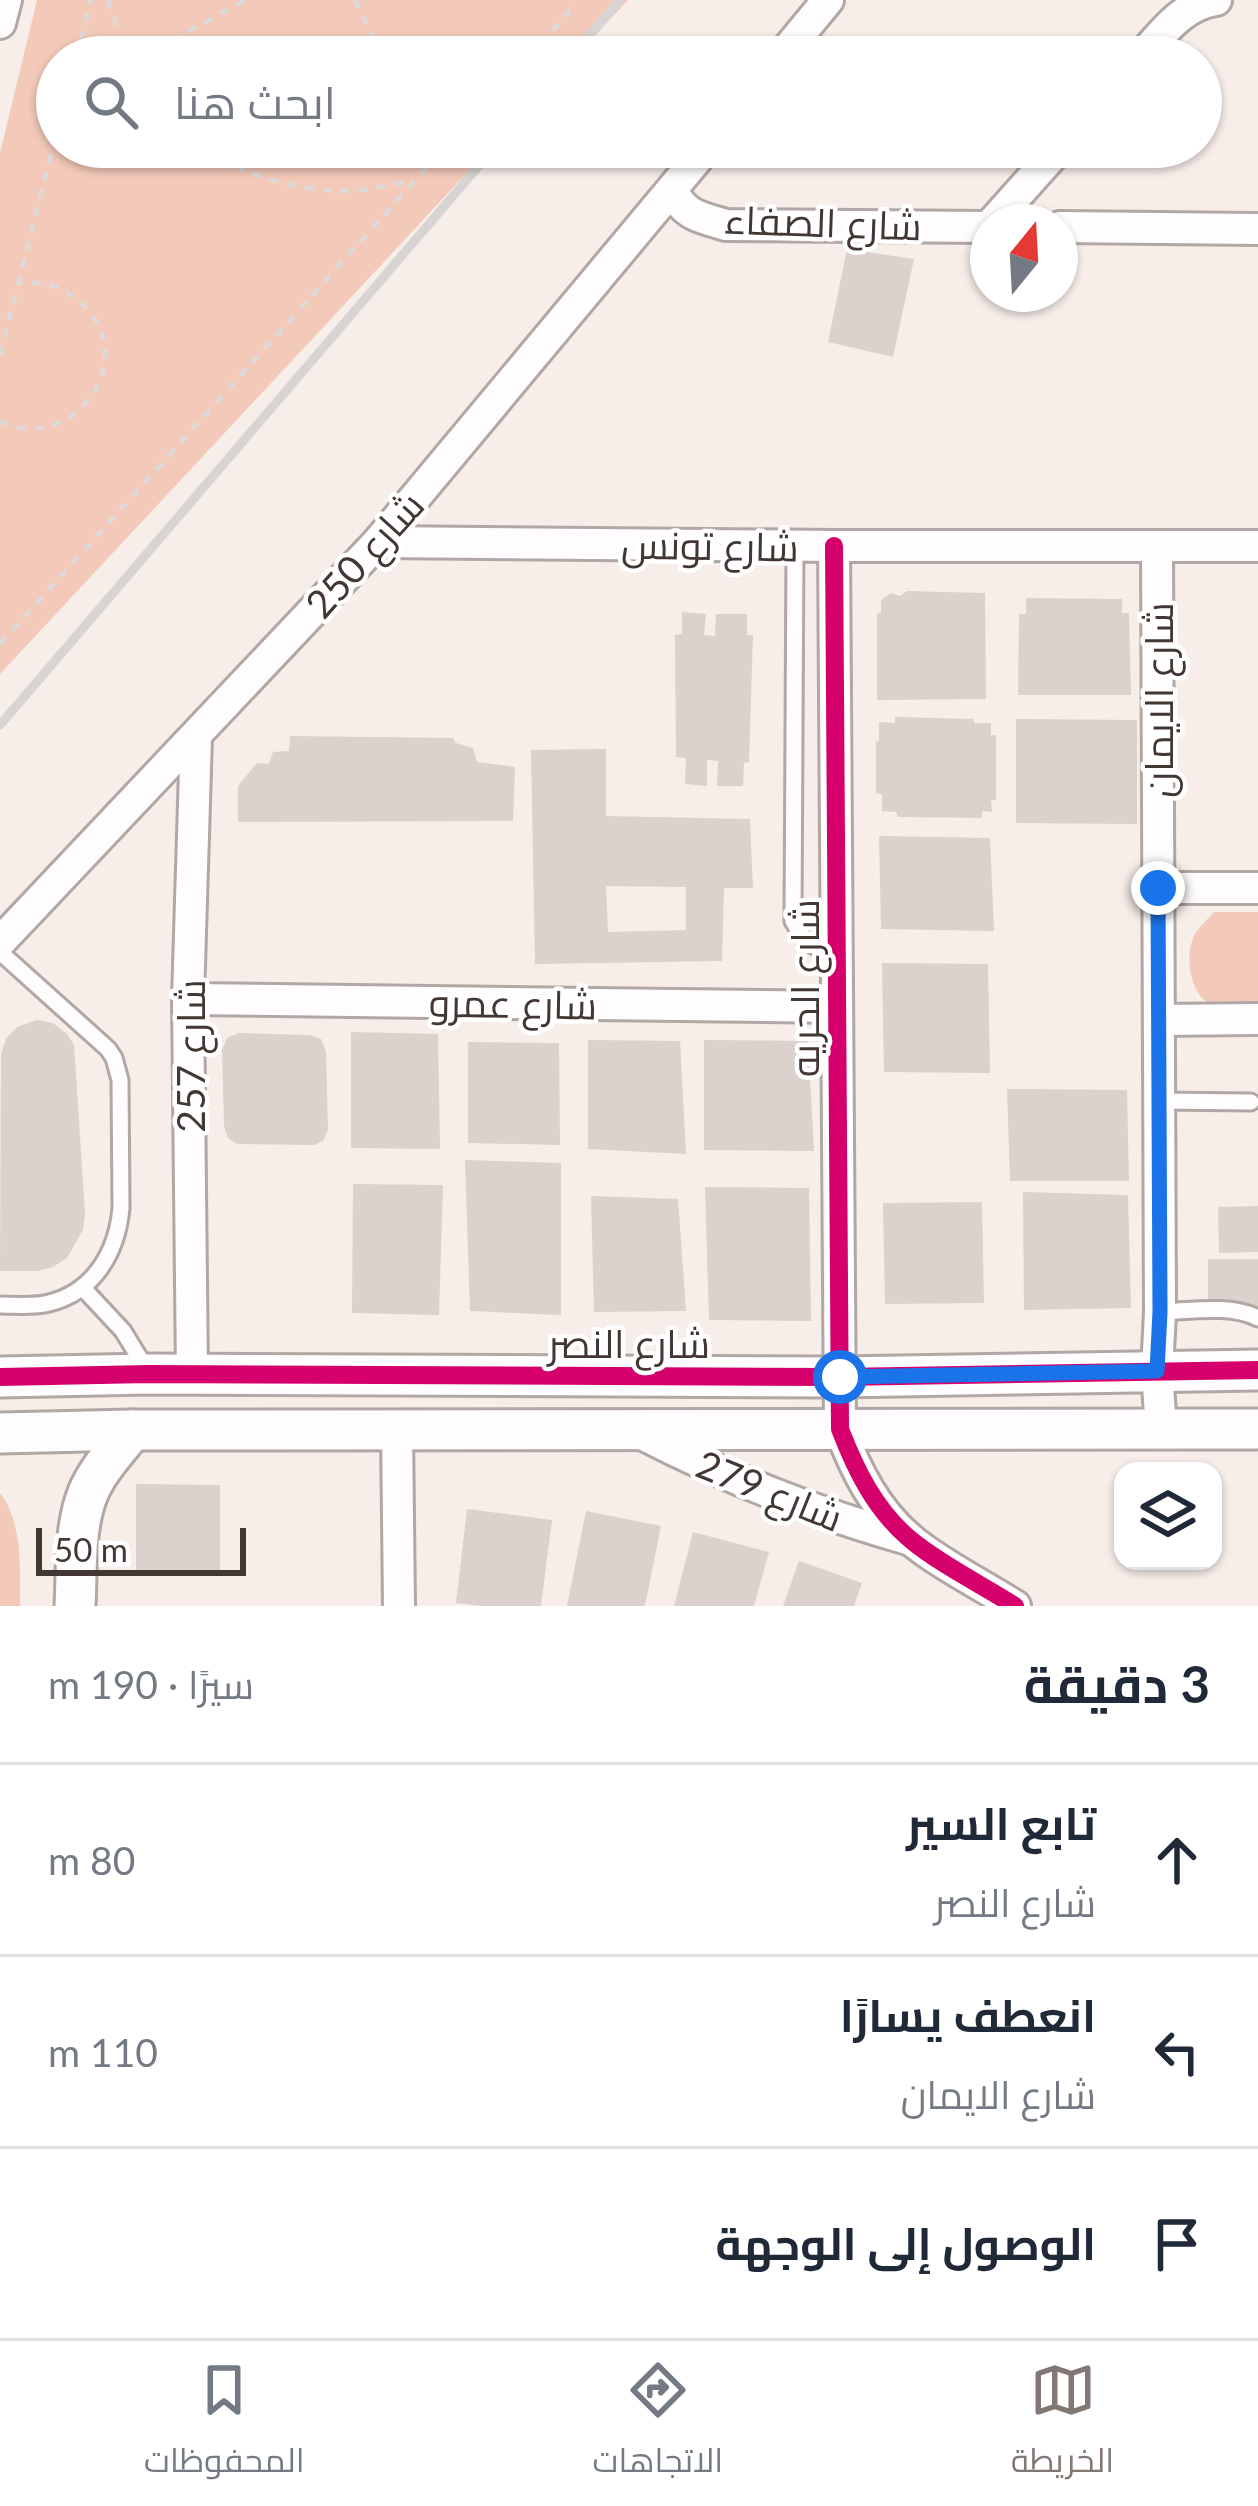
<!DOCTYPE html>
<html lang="ar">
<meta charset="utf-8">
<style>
:root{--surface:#fff;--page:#f2f2f3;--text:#1f2937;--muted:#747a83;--line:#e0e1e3;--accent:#827773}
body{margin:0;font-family:Lato,Cairo,sans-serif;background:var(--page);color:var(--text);direction:rtl}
.controls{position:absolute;right:36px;bottom:36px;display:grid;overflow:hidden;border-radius:24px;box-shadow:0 3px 9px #0004}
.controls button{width:108px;height:108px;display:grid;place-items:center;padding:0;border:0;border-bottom:3px solid var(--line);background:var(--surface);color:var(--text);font:60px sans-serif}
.compass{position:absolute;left:970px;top:204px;width:108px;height:108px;border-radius:50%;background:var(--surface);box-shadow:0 3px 9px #0004;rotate:18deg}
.scale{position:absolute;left:36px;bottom:30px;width:210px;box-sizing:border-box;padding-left:12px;border:6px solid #433733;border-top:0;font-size:33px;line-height:42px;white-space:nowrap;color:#433733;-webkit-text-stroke:9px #fff;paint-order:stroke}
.stop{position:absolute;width:36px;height:36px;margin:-27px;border:9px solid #1a73e8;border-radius:50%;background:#fff}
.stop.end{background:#1a73e8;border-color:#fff;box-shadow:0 3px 12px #0008}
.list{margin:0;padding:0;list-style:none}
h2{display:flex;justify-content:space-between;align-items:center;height:156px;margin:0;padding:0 48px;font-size:51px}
h2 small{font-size:39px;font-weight:400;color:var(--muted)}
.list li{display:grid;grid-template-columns:78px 1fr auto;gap:36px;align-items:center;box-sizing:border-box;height:192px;padding:0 48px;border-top:3px solid var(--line)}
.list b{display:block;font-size:45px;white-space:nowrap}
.list p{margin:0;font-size:39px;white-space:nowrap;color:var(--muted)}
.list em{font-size:39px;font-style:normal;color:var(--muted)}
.icon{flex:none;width:66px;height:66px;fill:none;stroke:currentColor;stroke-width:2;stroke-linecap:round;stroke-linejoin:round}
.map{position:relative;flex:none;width:1258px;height:1606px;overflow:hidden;direction:ltr}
.search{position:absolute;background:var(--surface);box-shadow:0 3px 9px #0004;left:36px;right:36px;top:36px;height:132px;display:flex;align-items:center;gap:30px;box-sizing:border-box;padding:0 42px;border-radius:66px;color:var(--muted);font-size:45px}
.sheet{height:732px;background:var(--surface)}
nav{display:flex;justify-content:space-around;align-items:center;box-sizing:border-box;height:168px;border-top:3px solid var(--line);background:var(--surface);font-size:33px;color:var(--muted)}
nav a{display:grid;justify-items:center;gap:6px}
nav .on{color:var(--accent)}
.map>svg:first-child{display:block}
.green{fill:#f3c9b9}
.building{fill:#dbd1cd;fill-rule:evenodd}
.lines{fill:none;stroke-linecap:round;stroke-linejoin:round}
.service-casing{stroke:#b1a7a4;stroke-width:21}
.minor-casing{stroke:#b1a7a4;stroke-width:36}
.tertiary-casing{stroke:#b1a7a4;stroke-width:45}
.path{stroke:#ddd9d9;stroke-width:4.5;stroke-dasharray:9 9;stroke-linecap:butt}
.service{stroke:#fefcfc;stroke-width:15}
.minor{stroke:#fefcfc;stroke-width:30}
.tertiary{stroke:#fefcfc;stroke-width:39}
.rail{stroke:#d7d4d3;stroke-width:9}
.cycleway-casing{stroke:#fff;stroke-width:26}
.cycleway{stroke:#d6006c;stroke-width:18}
.route{stroke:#1a73e8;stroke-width:15}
.labels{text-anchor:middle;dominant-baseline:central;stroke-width:9;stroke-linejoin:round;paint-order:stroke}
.street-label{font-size:39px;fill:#433733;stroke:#fff}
</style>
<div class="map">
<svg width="1258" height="1606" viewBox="0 0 1258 1606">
<rect width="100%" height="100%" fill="#f7ede9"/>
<g class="green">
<path d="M37 0H628L575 57H57V147H491L0 674V153Z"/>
<path d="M1214 912H1258V1009C1243 1009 1224 1012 1210 1004 1189 993 1184 954 1195 934 1200 926 1208 919 1214 912Z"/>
<path d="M0 1493C23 1522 20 1571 20 1606H0Z"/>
</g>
<g class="building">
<path d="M847 249 914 259 893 357 828 342Z"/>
<path d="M907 591 985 593 986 699 877 700V614L881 612V600L891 593 900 596Z"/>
<path d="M1026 598 1122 599V613H1129L1131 695H1018L1019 614H1026Z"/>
<path d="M682 612 706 614 704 635 715 636 716 614H747V635H753L749 762 744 763 743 786H717L718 761 707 760V786L685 784 686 758 676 757 675 635 682 634Z"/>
<path d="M895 717 974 719V723H991V735H996V800H991L992 812 982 811V818L898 817 896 812 882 811V794L876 793V742L879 741V722L895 723Z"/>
<path d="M1016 719 1137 720V824L1016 823Z"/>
<path d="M290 736 453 738 456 743 473 748 477 762 515 767 513 821 238 822V786L257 763 269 764 273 752 289 751Z"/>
<path d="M606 749V816L750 819 753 888H724L722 961 535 964 531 750ZM606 886 686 887V930L608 932Z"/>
<path d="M879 836 990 838 994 931 881 929Z"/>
<path d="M882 963 988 964 990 1073 884 1072Z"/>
<path d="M37 1020 53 1023 67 1034 74 1045 85 1213 83 1230 67 1258 53 1267 38 1271H0L1 1054 6 1039 17 1027Z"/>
<path d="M351 1032 438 1034 440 1149 351 1148Z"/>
<path d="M239 1033 310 1035 321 1039 326 1052 328 1130 323 1141 314 1145 237 1144 228 1138 224 1126 222 1050 227 1038Z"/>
<path d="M588 1040 680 1041 686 1154 588 1149Z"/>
<path d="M704 1040 808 1041 814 1151 704 1150Z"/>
<path d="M468 1042 559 1043 560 1145 468 1143Z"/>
<path d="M1007 1089 1127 1090 1129 1181H1010Z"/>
<path d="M465 1160 561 1163V1315L470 1311Z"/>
<path d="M353 1184 443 1185 439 1315 352 1313Z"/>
<path d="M705 1187 809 1188 811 1321 709 1320Z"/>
<path d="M1023 1192 1128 1195 1131 1308 1024 1310Z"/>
<path d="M591 1196 678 1199 686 1311 594 1312Z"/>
<path d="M982 1202 984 1303 885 1304 883 1203Z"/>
<path d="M1258 1206V1252L1219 1253 1218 1207Z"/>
<path d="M1208 1259H1258V1308L1208 1306Z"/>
<path d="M136 1484 220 1485V1572H136Z"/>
<path d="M467 1509 552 1520 541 1606H483L456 1603Z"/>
<path d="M586 1511 661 1526 645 1606H567Z"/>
<path d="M693 1532 769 1552 754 1606H674Z"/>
<path d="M799 1561 862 1583 854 1606H783Z"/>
</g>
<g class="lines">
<g class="service-casing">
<g id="service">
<path d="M795 546 793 921 804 939 836 960"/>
<path d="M0 952 108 1049 114 1058 120 1080 121 1208C117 1252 94 1292 49 1303 34 1307 16 1305 0 1305"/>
<path d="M1159 1101 1251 1102"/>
<path d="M82 1287 123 1331 148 1372"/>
<path d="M1160 1312C1191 1311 1230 1304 1258 1318"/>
</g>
</g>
<g class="minor-casing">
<g id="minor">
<path d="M0 23 6 0"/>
<path d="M781 57 828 0"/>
<path d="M1141 57C1163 33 1182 5 1216 0"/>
<path d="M672 190C685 216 699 217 726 225L988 227"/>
<path d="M993 222 1060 147"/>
<path d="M1060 227 1258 229"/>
<path d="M378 542 834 546H1258"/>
<path d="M834 546 840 1429C856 1471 876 1511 911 1540 940 1564 982 1585 1015 1606"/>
<path d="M1157 546 1160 1312 1157 1371 1161 1429"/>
<path d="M1158 888H1258"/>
<path d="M0 942 378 542 707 147"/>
<path d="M188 999 837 1007"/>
<path d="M1159 1020 1258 1019"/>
<path d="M192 1375 188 999 196 737"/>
<path d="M397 1430 399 1606"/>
<path d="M638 1432C729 1479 813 1512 911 1540"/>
</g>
</g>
<g class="tertiary-casing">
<g id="tertiary">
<path d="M0 1377 149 1374 840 1377 1258 1370"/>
<path d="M0 1433 132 1430 1258 1429"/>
<path d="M75 1606C77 1569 74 1528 88 1493 98 1469 117 1450 132 1430"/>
</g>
</g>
<g class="path">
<path d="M108 0 127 57"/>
<path d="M355 0 382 57"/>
<path d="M76 57 91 0"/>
<path d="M141 57 246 0"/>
<path d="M528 57 568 13 570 0"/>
<path d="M206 147C244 177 299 191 347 191 368 191 391 184 412 181"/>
<path d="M425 147 432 161"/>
<path d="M0 355 57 131"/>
<path d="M0 421C69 456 140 365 86 308 75 297 62 287 46 284 38 282 27 283 18 283"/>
<path d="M0 644 445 147"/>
</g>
<use href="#service" class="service"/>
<use href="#minor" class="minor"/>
<use href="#tertiary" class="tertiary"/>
<g class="rail">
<path d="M571 57 620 0"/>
<path d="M0 725 495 147"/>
</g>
<g class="cycleway-casing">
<g id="cycleway">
<path d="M834 546 840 1429C856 1471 876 1511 911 1540 940 1564 982 1585 1015 1606"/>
<path d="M0 1377 149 1374 840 1377 1258 1370"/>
</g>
</g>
<use href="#cycleway" class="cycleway"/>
</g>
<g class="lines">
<path class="route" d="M840 1377 1157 1371 1160 1312 1158 888"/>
</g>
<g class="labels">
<g class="street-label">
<text transform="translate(823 222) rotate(2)">شارع الصفاء</text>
<text transform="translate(710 545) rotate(1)">شارع تونس</text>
<text transform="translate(364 554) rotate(-48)">شارع 250</text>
<text transform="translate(1158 700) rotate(-90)">شارع الايمان</text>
<text transform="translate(804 988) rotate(-90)">شارع الحريه</text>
<text transform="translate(513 1003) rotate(1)">شارع عمرو</text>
<text transform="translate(190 1056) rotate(-90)">شارع 257</text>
<text x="629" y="1343">شارع النصر</text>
<text transform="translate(770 1490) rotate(22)">شارع 279</text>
</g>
</g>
</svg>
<div class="controls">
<button><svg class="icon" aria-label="layers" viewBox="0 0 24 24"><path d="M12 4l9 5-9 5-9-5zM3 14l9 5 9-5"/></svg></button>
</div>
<svg class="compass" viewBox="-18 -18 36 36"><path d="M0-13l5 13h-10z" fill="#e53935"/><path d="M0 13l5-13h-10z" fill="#747a83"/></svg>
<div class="scale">50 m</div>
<div class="stop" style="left:840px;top:1377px"></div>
<div class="stop end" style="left:1158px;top:888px"></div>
<div class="search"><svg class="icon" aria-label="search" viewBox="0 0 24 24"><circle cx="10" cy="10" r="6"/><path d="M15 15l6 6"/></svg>ابحث هنا</div>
</div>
<section class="sheet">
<h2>3 دقيقة<small>سيرًا · 190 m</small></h2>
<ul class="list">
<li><svg class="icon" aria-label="ahead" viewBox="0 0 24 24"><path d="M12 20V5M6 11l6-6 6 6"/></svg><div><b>تابع السير</b><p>شارع النصر</p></div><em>80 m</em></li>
<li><svg class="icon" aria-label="left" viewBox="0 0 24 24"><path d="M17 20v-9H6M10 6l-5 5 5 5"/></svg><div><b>انعطف يسارًا</b><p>شارع الايمان</p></div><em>110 m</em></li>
<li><svg class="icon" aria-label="arrive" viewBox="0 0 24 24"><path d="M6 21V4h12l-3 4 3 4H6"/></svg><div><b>الوصول إلى الوجهة</b></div></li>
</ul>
</section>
<nav>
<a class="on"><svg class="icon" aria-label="map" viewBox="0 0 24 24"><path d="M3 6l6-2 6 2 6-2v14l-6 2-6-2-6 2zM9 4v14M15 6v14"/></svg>الخريطة</a>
<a><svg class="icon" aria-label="directions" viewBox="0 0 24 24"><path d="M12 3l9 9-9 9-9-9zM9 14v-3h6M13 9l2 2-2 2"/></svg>الاتجاهات</a>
<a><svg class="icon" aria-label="saved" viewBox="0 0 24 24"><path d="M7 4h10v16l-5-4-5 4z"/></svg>المحفوظات</a>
</nav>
